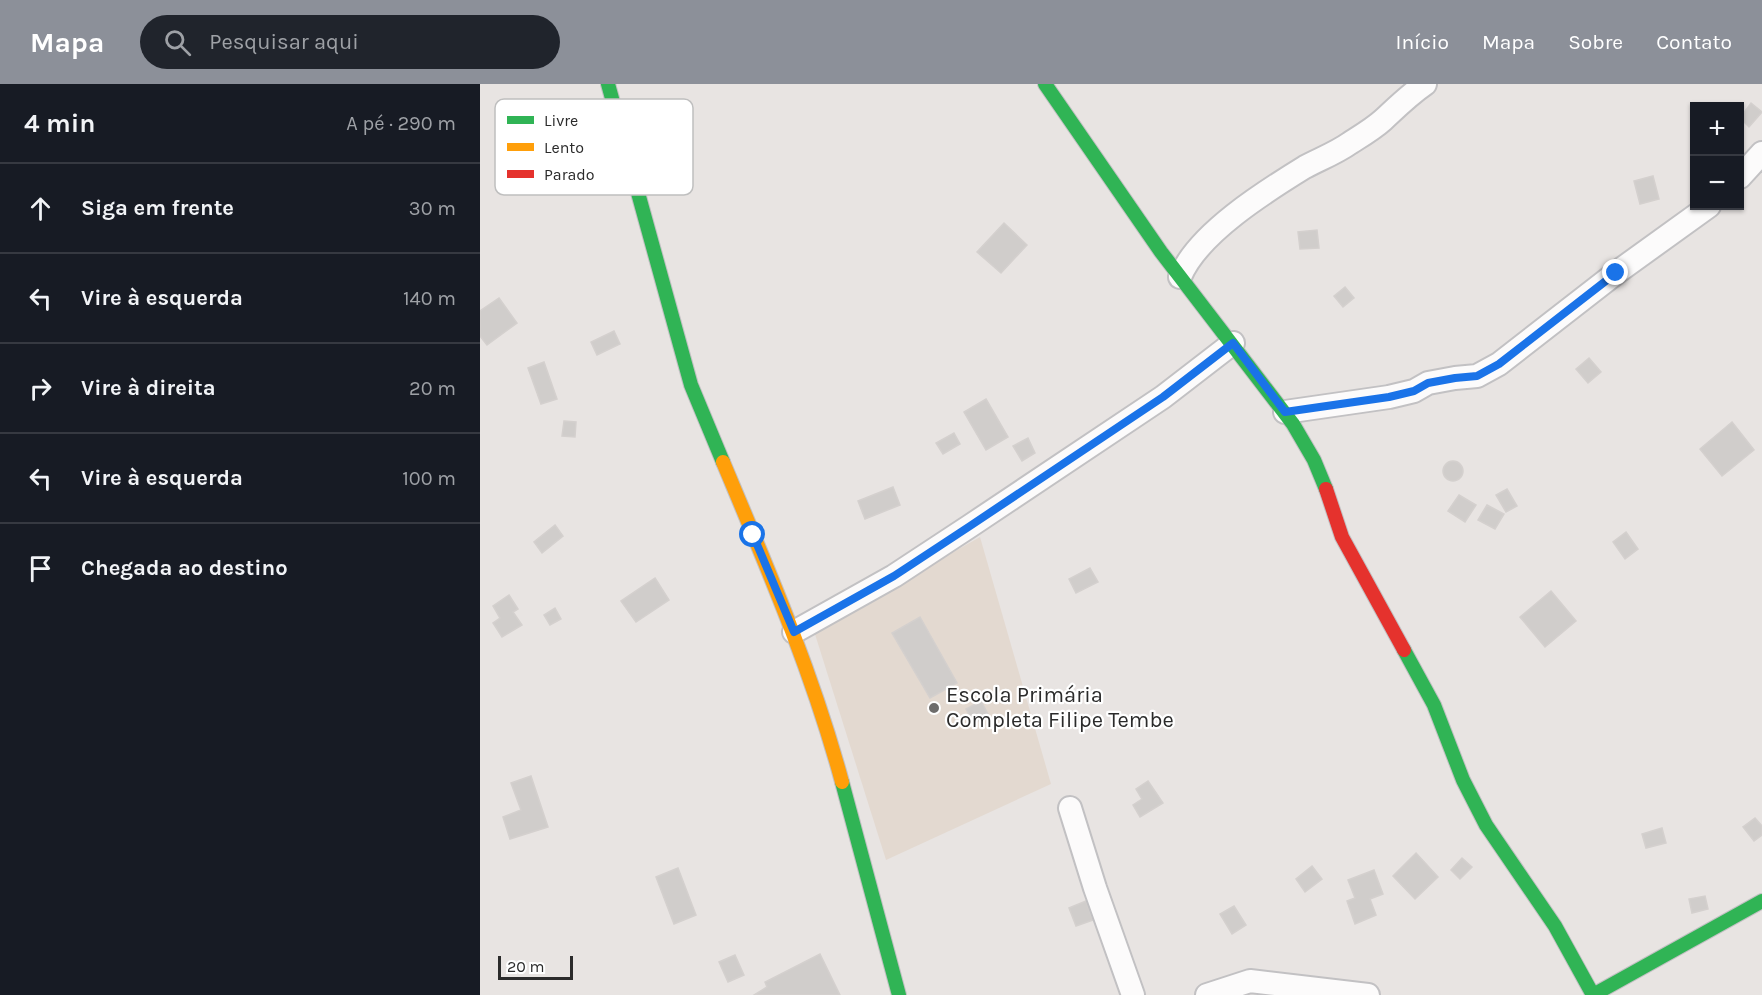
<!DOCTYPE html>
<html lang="pt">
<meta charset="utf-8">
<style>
:root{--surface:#171b24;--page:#20242c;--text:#f1f3f6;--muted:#9ea1a6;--line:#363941;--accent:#8c9099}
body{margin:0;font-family:Karla,sans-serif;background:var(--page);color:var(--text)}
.controls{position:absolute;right:18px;top:18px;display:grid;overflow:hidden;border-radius:0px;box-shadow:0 2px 4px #0004}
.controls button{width:54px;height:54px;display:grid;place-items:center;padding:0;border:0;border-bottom:2px solid var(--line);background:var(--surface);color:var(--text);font:30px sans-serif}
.scale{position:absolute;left:18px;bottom:15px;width:75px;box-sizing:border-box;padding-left:6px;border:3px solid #2b2b2b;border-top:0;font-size:16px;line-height:21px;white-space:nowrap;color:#2b2b2b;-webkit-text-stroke:4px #fff;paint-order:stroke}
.stop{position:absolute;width:18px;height:18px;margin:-14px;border:4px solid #1a73e8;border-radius:50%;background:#fff}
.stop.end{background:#1a73e8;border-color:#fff;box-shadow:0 2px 6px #0008}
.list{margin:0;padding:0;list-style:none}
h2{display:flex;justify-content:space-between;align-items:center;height:78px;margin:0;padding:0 24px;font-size:26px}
h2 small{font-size:20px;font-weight:400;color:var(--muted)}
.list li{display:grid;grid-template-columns:39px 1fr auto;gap:18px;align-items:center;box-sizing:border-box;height:90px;padding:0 24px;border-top:2px solid var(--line)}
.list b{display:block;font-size:22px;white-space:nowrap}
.list em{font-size:20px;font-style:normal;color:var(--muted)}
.icon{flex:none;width:33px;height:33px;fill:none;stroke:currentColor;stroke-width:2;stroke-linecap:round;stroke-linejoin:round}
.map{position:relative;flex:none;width:1282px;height:911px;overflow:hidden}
header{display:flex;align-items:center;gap:36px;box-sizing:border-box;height:84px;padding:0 30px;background:var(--accent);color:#fff}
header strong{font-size:28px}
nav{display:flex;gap:33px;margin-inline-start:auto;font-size:21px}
.search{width:420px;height:54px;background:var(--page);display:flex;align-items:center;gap:15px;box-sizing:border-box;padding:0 21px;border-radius:33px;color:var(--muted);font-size:22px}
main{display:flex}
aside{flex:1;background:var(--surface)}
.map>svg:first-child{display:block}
.education{fill:#e3d9d0}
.building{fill:#d0cdcb;stroke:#d4d0ce;stroke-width:1.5}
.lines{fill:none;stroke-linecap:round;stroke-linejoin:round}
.street-casing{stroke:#c2c1c3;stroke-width:26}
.fast-casing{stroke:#c2c1c3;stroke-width:16}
.slow-casing{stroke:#c2c1c3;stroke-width:16}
.jam-casing{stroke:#c2c1c3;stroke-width:16}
.street{stroke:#fcfbfb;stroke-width:22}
.fast{stroke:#30b455;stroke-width:14}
.slow{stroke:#ff9f0a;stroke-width:14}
.jam{stroke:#e5322d;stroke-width:14}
.route{stroke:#1a73e8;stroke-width:8}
.poi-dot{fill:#6d6c6b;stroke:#fff;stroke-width:2}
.labels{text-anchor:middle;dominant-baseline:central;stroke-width:4.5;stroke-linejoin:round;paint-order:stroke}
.poi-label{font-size:22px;fill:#2b2b2b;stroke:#fff;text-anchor:start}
.key{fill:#fff;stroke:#bfbfbf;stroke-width:1.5}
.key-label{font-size:16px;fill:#2b2b2b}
</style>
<header>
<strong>Mapa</strong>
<div class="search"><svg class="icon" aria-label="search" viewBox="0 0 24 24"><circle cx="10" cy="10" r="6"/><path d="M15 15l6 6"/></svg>Pesquisar aqui</div>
<nav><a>Início</a><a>Mapa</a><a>Sobre</a><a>Contato</a></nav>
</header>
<main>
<aside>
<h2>4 min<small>A pé · 290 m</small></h2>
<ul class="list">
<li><svg class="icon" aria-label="ahead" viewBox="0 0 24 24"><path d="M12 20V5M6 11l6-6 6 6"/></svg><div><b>Siga em frente</b></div><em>30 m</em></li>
<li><svg class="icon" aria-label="left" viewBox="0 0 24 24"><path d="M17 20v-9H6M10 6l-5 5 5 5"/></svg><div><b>Vire à esquerda</b></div><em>140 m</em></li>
<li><svg class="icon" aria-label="right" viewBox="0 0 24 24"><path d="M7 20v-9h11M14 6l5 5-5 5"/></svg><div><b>Vire à direita</b></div><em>20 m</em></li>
<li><svg class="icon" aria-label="left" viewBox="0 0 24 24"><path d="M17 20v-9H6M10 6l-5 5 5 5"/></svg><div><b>Vire à esquerda</b></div><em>100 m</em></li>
<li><svg class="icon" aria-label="arrive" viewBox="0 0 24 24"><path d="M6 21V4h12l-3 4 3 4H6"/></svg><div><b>Chegada ao destino</b></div></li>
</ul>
</aside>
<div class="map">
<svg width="1282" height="911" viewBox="0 0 1282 911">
<rect width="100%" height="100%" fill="#e8e4e2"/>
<path class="education" d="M500 453 571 700 406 776 334 547Z"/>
<g class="building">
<path d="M1271 19 1282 28 1269 43 1260 34Z"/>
<path d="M1173 92 1179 115 1160 120 1154 97Z"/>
<path d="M524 139 547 161 521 189 497 168Z"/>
<path d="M837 146 839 164 820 165 818 148Z"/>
<path d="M865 203 874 214 863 223 854 212Z"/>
<path d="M19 214 37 239 7 261 0 252V227Z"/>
<path d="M134 247 140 260 117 271 111 258Z"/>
<path d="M1109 274 1121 288 1108 299 1096 285Z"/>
<path d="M64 278 77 315 61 320 48 284Z"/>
<path d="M506 315 528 353 506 366 484 328Z"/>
<path d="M84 337 96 338 95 353 82 352Z"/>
<path d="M1252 338 1274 366 1242 392 1220 365Z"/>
<path d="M474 349 480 360 463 370 456 359Z"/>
<path d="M548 354 555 369 542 377 533 362Z"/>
<circle cx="973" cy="387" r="10"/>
<path d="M413 403 420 421 385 435 378 417Z"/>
<path d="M1027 405 1037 422 1026 428 1016 411Z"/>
<path d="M979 411 996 421 985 438 968 427Z"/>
<path d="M1007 421 1024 430 1015 445 998 436Z"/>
<path d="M75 441 83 452 62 469 54 458Z"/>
<path d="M1146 448 1158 465 1145 475 1133 458Z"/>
<path d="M610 484 618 498 596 509 589 495Z"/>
<path d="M175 494 189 516 156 538 141 517Z"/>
<path d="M1071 507 1096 537 1065 563 1040 533Z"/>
<path d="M29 511 38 525 33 528 42 541 22 553 13 539 20 534 13 522Z"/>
<path d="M75 524 81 535 70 541 64 531Z"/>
<path d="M440 533 477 599 450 614 412 549Z"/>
<path d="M501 617 509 632 494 639 486 625Z"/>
<path d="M51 692 68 743 30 755 23 733 41 726 31 699Z"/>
<path d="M668 697 683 719 660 733 653 721 662 715 656 705Z"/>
<path d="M1275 734 1282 742V751L1274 757 1263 743Z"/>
<path d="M1182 744 1186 759 1166 764 1162 750Z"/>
<path d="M936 769 958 793 935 815 913 792Z"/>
<path d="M982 774 992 783 980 795 971 786Z"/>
<path d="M832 782 842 795 825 808 816 795Z"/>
<path d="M198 784 216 831 194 840 176 793Z"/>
<path d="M894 786 903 810 890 815 896 831 875 840 867 817 875 814 868 796Z"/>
<path d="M1225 812 1228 825 1212 829 1209 815Z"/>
<path d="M606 817 613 836 596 842 589 824Z"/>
<path d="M754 822 766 841 752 850 740 830Z"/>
<path d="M340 870 360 911H274L287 903 285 898Z"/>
<path d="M255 871 264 891 248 898 239 878Z"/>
</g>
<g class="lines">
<g class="street-casing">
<g id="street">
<path d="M1260 93 1282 69"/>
<path d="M700 193C717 150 786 107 825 83 840 75 856 69 870 59 881 52 893 45 903 36 917 23 929 11 945 0"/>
<path d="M805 328 909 313 934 307 948 299 975 294 997 292 1019 280 1136 189 1229 122"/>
<path d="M314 548 414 492 490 442 683 313 753 259"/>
<path d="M590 724 615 804 653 911"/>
<path d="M727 911 770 897 888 911"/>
</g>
</g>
<g class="fast-casing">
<g id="fast">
<path d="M128 0 211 301 243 378"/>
<path d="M565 0 681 168 813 340 834 376 846 405"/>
<path d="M924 566 954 621 983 696 1006 741 1075 842 1113 911 1282 817"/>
<path d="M362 698 419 911"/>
</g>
</g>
<g class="slow-casing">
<path id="slow" d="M243 378C287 483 332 587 362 698"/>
</g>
<g class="jam-casing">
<path id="jam" d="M846 405 862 453 924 566"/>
</g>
<use href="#street" class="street"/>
<use href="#fast" class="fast"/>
<use href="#slow" class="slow"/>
<use href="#jam" class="jam"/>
</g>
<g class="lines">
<path class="route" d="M273 451 314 548 414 492 490 442 683 313 753 259 805 328 909 313 934 307 948 299 975 294 997 292 1019 280 1136 189"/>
</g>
<circle class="poi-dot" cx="454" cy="624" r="6"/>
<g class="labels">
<g class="poi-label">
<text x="466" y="611">Escola Primária<tspan x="466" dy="25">Completa Filipe Tembe</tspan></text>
</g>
</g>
<rect x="15" y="15" width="198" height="96" rx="9" class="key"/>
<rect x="27" y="32" width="27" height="8" fill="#30b455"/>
<rect x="27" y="59" width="27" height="8" fill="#ff9f0a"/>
<rect x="27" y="86" width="27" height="8" fill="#e5322d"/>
<g class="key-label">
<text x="64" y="42">Livre</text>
<text x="64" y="69">Lento</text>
<text x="64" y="96">Parado</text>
</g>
</svg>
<div class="controls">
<button>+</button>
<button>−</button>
</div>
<div class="scale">20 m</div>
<div class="stop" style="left:273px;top:451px"></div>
<div class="stop end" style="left:1136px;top:189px"></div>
</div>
</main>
